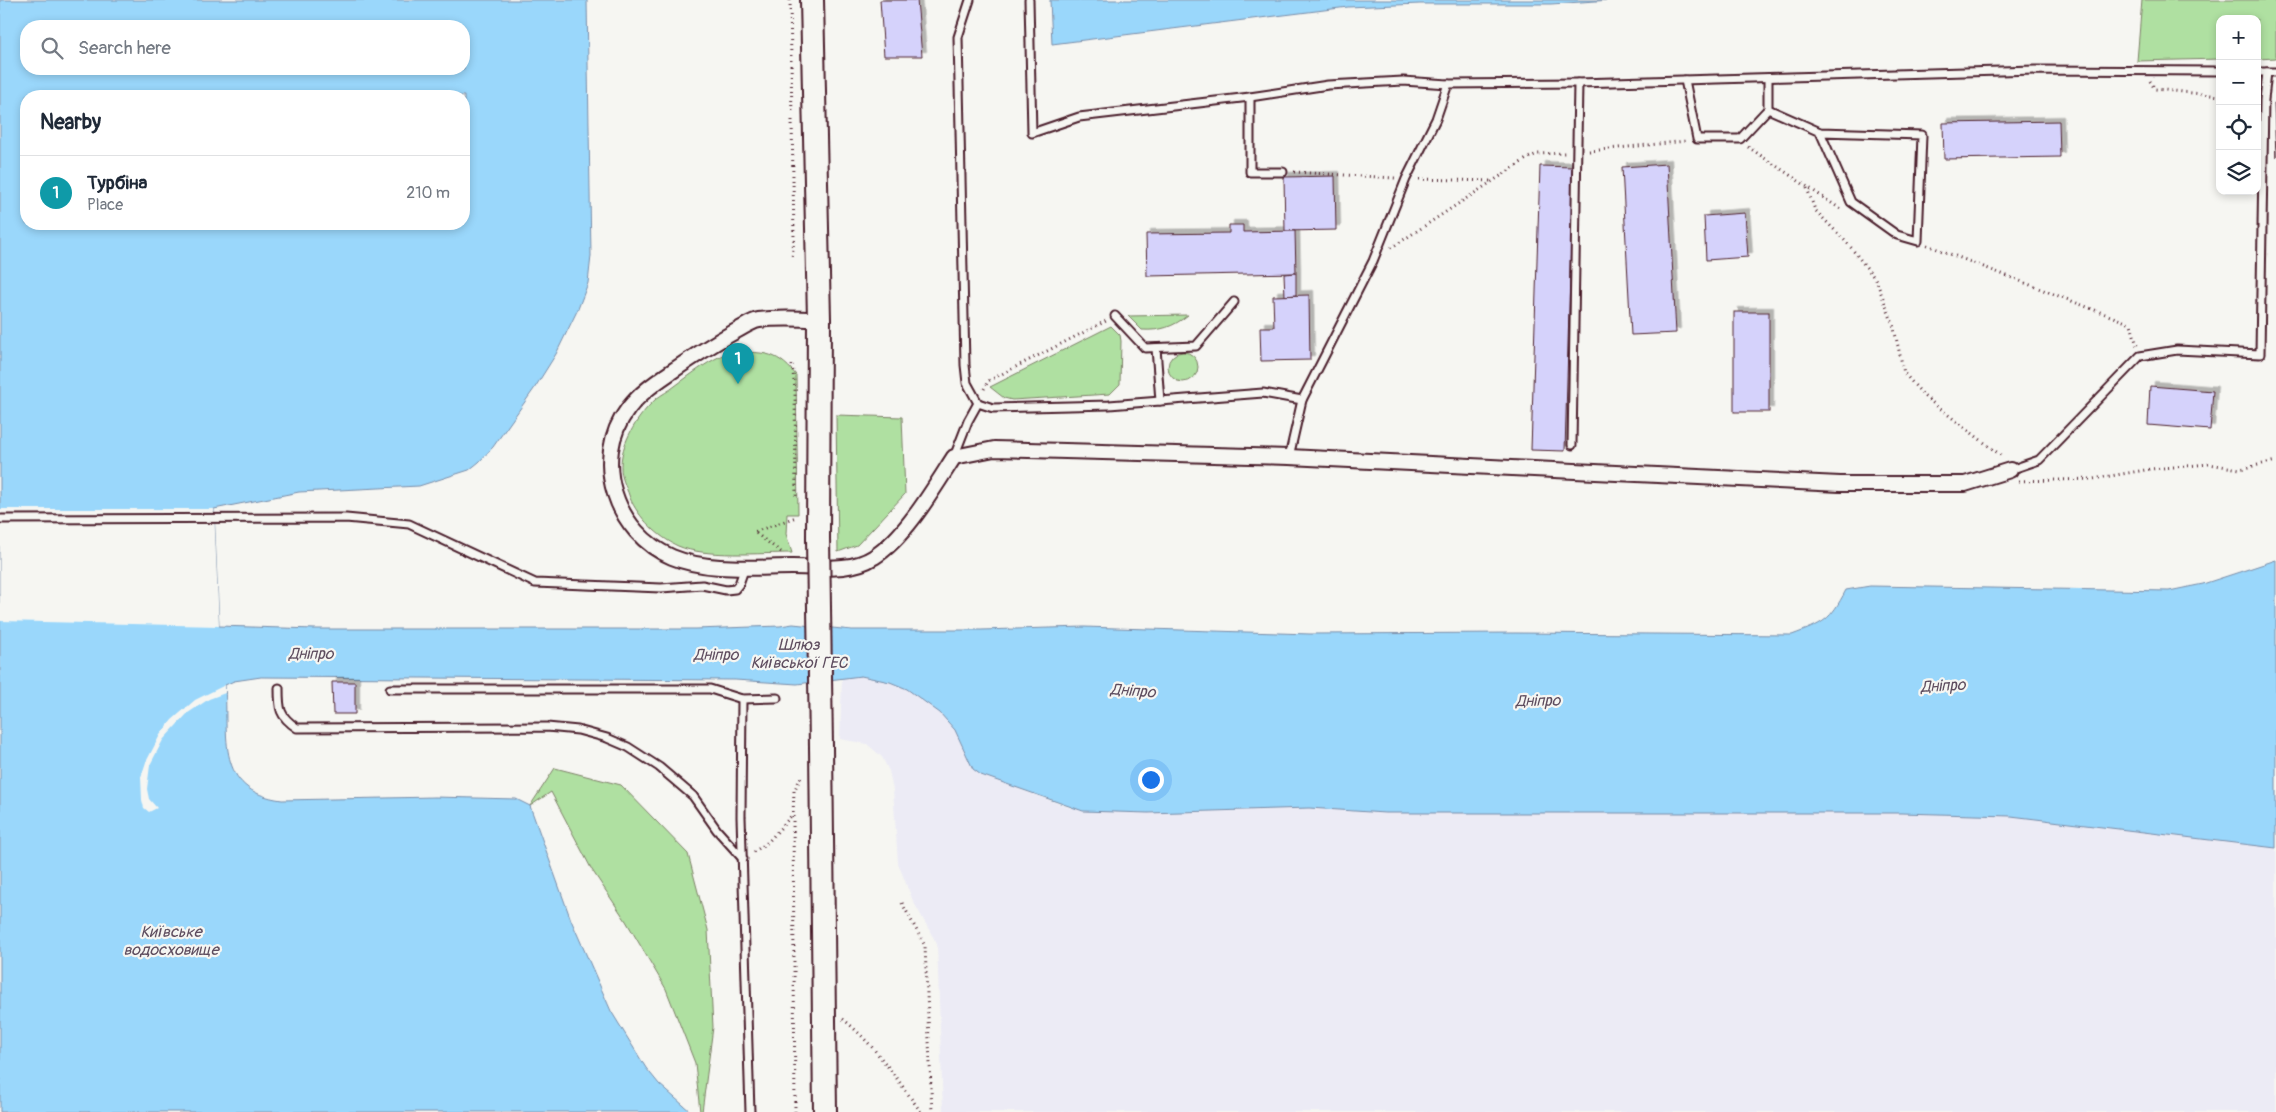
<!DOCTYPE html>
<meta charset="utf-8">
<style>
:root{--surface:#fff;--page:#f2f2f3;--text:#1f2937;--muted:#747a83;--line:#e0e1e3;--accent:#1a73e8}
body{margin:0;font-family:Pangolin,sans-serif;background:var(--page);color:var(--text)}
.controls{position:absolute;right:15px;top:15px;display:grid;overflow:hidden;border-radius:10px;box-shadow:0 2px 8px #0003}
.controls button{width:45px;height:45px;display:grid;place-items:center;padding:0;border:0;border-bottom:1px solid var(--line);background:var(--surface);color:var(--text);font:25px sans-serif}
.you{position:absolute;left:1150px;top:779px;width:18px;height:18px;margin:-12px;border:4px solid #fff;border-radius:50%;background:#1a73e8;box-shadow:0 0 0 8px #1a73e833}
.badge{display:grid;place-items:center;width:32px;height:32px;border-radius:50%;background:var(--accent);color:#fff;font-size:16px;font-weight:700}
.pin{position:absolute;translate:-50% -41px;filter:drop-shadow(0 1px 2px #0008)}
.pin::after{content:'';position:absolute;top:26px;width:18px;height:15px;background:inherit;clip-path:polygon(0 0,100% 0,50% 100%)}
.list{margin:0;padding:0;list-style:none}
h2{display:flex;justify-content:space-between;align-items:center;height:65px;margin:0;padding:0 20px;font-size:21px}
h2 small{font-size:16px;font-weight:400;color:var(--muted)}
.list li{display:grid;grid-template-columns:32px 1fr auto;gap:15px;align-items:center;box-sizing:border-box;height:75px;padding:0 20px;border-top:1px solid var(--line)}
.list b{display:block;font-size:19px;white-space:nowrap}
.list p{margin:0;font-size:16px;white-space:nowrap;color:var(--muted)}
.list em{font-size:16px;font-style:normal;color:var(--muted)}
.icon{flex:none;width:28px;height:28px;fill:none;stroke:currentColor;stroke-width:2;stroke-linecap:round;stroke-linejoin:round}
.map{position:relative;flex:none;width:2276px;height:1112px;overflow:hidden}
.search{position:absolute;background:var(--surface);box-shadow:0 2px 8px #0003;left:20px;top:20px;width:450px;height:55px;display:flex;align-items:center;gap:12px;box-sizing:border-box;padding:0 18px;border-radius:20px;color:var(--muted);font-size:19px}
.panel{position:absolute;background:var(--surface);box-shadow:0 2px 8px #0003;left:20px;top:90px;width:450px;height:140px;border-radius:20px}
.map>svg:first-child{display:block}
.built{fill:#ecebf5}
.green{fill:#afe0a1;stroke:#7c8066}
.water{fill:#9ad7fb;stroke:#7a8da8;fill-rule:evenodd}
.pier{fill:#f6f6f2}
.building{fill:#d5d2fb;stroke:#4a1f2b;filter:url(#shadow)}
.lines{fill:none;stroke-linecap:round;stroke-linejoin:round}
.service-casing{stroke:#4a1f2b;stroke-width:11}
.minor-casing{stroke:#4a1f2b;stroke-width:18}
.primary-casing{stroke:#4a1f2b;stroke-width:26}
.path{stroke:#4a1f2b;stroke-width:3;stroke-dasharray:1 4;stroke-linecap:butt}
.service{stroke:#f6f6f2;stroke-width:7}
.minor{stroke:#f6f6f2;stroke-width:14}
.primary{stroke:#f6f6f2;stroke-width:22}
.primary-bridge-casing{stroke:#4a1f2b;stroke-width:26;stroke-linecap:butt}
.primary-bridge{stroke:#f6f6f2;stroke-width:22}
.labels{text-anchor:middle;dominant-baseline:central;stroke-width:4.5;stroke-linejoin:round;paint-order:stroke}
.water-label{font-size:16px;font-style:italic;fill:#5e4d5f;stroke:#f6f6f2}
</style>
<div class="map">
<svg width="2276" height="1112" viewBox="0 0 2276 1112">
<defs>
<filter id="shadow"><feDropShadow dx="4.5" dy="-4.5" stdDeviation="0" flood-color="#0004"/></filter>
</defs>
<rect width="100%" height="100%" fill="#f6f6f2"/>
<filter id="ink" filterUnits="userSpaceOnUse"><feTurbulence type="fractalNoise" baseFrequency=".02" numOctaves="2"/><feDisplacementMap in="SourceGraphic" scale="10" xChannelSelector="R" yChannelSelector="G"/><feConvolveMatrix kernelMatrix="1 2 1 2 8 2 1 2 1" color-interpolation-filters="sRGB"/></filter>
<g filter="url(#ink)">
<path class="built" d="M861 676 890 682 907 689 940 713 955 730 969 761 981 775 1071 808 1148 813 1309 808 1385 813H1901L2011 816 2276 848V1112H943L937 944 913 901 898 863 893 790 889 771 882 757 867 744 840 739 842 677Z"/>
<g class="green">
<path d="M2142 0H2276V58L2257 59V19H2220V59L2137 61Z"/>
<path d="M1188 315C1173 327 1161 331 1142 330L1128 316Z"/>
<path d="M1111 326 1120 335 1121 341 1120 384 1110 394 1012 400 1004 398 990 387Z"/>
<path d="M730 352C761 353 775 349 796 375L798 514H787L786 534 792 553C761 553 705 558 678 546 658 537 638 517 630 498 628 491 624 484 622 476 616 449 637 416 656 399 662 394 669 391 675 386 693 373 709 360 730 352Z"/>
<circle cx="1183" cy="367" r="15"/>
<path d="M836 415 902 417 905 494 857 545 838 552Z"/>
<path d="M555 768 621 785 688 854 708 930 713 1027 702 1112H700L695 1063 666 989 626 921 592 870 551 792 530 806Z"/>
</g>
<g class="water">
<path d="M0 0H587L591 256 588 283 578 309 556 354 534 389 493 447 479 462 469 470 419 486 299 492 214 509 219 626 315 629H696L780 626 793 624 852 630H981L1084 627 1310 634 1515 633 1792 635C1824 623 1830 621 1846 590L1870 586 2169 591 2203 584 2276 560V848L2011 816 1901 813H1385L1309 808 1148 813 1083 811 981 775 973 769 955 730 940 713 907 689 890 682 861 676 797 684 735 680 261 677 234 681 225 685C229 736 214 791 282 800L435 797 516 799 530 806 571 920 611 1011 646 1068 659 1084 691 1112H0ZM26 26H464V69H26ZM26 96H464V224H26Z"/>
<path d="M1050 0H1611L1551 4H1420L1348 7 1052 44Z"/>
</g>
<g class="pier">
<path d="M0 509H214L219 626 0 621Z"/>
<path d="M225 685V693L209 699 188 713 163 740 150 765 147 789 149 799 157 808 149 812 144 808 142 800 141 777 146 762 160 735 172 720 195 700Z"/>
</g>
<g class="building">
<path d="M880 0H917L922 56H884Z"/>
<path d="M2274 103H2276V157Z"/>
<path d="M2059 121 2060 157 1944 159 1943 123Z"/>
<path d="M1667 164 1676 333 1631 335 1622 167Z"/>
<path d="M1540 166 1573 167 1565 451 1531 450Z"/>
<path d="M1335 176 1336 230 1285 231 1284 177Z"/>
<path d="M1745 213 1748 257 1706 260 1704 216Z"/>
<path d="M1229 225H1243V232L1295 231 1296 273 1147 276 1146 234 1229 233Z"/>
<path d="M1296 273V295L1285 296 1284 274Z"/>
<path d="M1309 295 1310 360 1261 361 1260 327H1274L1273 296Z"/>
<rect x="1734" y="312" width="35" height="100"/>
<path d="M2150 386 2213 391 2210 430 2148 425Z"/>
<path d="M332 682H355V714H333Z"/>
</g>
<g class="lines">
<g class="service-casing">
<g id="service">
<path d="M970 0 958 37 965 365 967 383 978 403 993 408 1109 405 1263 393 1302 400"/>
<path d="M1029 0 1032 133 1079 117 1250 97 1328 85 1403 81 1448 84"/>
<path d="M2257 72H2276"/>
<path d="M1685 80 1697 139H1740L1768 109V78"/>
<path d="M1250 97V172H1283"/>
<path d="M1768 109 1820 132 1922 135 1918 241 1897 235 1851 202 1820 132"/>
<path d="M1115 316 1145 348 1196 346 1234 302"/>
<path d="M1156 348 1160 401"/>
<path d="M1572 445 1578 83"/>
<path d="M954 457 968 421 978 403"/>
<path d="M1289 457 1302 400 1373 261 1406 179 1436 119 1448 84 1578 83 2035 70 2220 71"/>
<path d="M2010 470 2039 460 2140 356 2177 350 2260 354 2264 100 2267 72"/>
<path d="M0 519 346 518 409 524 535 583 661 588 702 585 726 590 735 589 739 584 745 567"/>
<path d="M279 688C279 709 279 716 297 728L547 727 578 730 607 738 628 747 659 767 693 796 717 830 743 859"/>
<path d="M390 689H710L742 699 777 698"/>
<path d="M742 699 741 817 750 1112"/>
</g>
</g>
<g class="minor-casing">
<path id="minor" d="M819 319C799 319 778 317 759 320 752 321 744 327 738 330 715 342 693 357 671 372 655 383 640 393 628 409 590 459 616 534 672 557 708 572 755 567 792 567 819 567 851 572 874 557 905 538 934 488 954 457L994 449 1289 457 1840 484H1965L2010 470"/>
</g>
<g class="primary-casing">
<g id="primary">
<path d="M812 0 819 319 818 538"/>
<path d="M821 747 825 1112"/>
</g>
</g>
<g class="path">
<path d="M790 0 794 238 792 259"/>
<path d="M2150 81 2155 89 2220 96"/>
<path d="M1748 147 1842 210"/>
<path d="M1589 151 1687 141"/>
<path d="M1294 172 1395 178"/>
<path d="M1419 179 1490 181"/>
<path d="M1807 188 1815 210 1849 245 1876 280 1893 324 1904 373 1925 397 2003 457"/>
<path d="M1927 245 2131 324 2137 346"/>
<path d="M1391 248 1528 158 1537 154 1565 153"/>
<path d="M792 365 795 389 796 496"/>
<path d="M984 389 988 381 1106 321"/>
<path d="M2019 481 2093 479 2151 469 2209 464 2240 469 2276 461"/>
<path d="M781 552 754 532 796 517"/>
<path d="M754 852 768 842 792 815"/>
<path d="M902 903 925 946 932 1112"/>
<path d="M843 1019C874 1044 897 1079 921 1112"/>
<path d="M795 1112 793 815 794 791 801 777"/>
</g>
<use href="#service" class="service"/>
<use href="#minor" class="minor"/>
<use href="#primary" class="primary"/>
<g class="primary-bridge-casing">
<path id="primary-bridge" d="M818 538 821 747"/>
</g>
<use href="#primary-bridge" class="primary-bridge"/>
</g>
</g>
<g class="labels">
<g class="water-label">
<text x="799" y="645">Шлюз<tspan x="799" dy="18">Київської ГЕС</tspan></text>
<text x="311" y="654">Дніпро</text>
<text x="716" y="655">Дніпро</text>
<text transform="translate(1943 686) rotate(-3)">Дніпро</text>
<text transform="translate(1133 691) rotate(4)">Дніпро</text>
<text transform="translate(1538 701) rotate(-1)">Дніпро</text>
<text x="171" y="932">Київське<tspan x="171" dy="18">водосховище</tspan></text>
</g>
</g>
</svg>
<div class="controls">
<button>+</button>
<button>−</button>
<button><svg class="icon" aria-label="locate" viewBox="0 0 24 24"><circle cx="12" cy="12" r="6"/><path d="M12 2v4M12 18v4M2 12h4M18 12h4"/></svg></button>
<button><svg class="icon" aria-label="layers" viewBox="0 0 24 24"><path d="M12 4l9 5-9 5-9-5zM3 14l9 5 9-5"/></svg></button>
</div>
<div class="you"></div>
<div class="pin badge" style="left:738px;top:384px;background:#0f9aa8">1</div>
<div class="search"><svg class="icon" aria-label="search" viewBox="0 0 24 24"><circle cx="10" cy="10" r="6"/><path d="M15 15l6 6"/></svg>Search here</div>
<section class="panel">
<h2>Nearby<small></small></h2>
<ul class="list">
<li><span class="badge" style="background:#0f9aa8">1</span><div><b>Турбіна</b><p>Place</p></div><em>210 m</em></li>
</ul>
</section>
</div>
